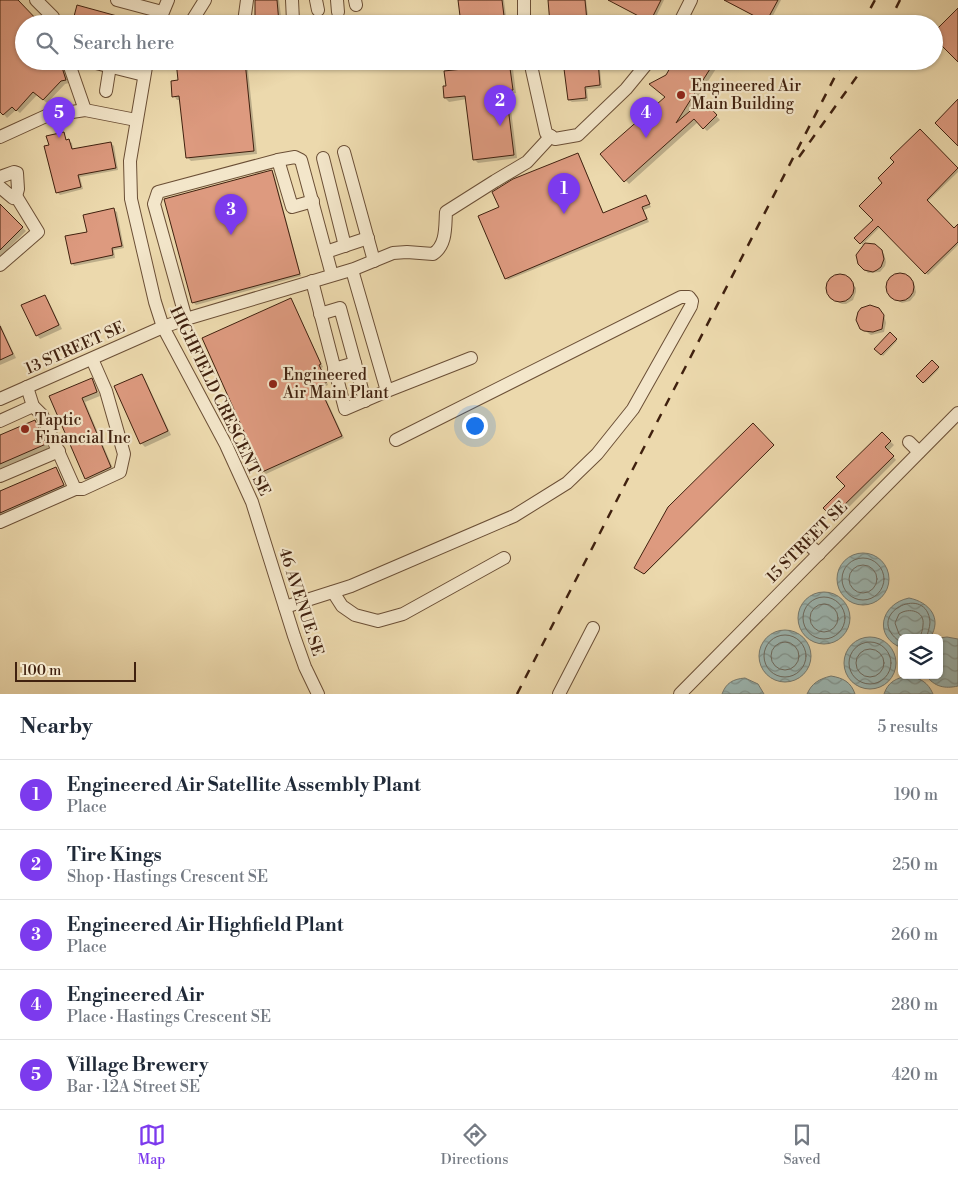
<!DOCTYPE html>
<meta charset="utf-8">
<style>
:root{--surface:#fff;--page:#f2f2f3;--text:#1f2937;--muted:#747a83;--line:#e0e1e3;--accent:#7c3aed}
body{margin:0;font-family:"Libre Bodoni",serif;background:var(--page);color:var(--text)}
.controls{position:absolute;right:15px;bottom:15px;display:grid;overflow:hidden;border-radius:8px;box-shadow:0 1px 4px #0004}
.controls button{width:45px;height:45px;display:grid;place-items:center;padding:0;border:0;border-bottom:1px solid var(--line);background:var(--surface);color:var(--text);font:25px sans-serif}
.scale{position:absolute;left:15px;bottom:12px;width:121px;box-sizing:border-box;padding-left:5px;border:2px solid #40210f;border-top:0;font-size:14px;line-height:18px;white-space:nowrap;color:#40210f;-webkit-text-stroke:4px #f3e6ca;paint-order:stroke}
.you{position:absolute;left:474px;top:425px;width:18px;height:18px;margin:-12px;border:4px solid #fff;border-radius:50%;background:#1a73e8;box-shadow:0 0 0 8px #1a73e833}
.badge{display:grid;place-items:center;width:32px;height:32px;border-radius:50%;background:var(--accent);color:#fff;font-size:16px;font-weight:700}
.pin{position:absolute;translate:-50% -41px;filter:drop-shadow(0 1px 2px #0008)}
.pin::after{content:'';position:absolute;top:26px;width:18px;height:15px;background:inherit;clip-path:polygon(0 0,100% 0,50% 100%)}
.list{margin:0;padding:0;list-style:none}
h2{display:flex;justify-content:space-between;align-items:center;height:65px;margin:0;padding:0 20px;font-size:21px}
h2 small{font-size:16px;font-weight:400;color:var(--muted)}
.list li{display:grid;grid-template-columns:32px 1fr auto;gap:15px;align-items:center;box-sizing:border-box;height:70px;padding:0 20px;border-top:1px solid var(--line)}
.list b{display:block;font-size:19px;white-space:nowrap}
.list p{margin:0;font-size:16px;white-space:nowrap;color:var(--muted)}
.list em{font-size:16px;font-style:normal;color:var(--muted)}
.icon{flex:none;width:28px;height:28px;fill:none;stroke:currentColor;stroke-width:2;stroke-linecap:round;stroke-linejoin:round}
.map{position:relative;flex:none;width:958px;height:694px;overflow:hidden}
.search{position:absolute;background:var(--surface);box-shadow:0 1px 4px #0004;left:15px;right:15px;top:15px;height:55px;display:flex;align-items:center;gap:12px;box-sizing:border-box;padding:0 18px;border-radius:28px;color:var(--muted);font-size:19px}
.sheet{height:415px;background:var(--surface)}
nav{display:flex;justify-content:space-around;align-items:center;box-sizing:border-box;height:70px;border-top:1px solid var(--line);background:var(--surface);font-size:14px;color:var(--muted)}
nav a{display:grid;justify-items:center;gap:2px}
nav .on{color:var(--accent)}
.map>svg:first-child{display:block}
.water{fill:url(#water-waves);stroke:#777c72}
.shadow{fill:#0003}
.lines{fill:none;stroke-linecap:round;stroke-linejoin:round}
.shore{stroke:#6e6c62;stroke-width:1}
.building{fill:#dd9a7f;stroke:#40210f}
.minor-casing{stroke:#6b4f36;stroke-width:14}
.minor{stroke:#f3e6ca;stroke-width:12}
.rail{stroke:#40210f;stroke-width:2.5;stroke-dasharray:9 9;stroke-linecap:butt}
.poi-dot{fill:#8f2418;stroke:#f3e6ca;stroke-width:2}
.labels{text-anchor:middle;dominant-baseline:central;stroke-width:4.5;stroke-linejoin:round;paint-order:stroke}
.poi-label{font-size:16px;fill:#40210f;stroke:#f3e6ca;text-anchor:start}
.street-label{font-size:16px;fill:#40210f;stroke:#f3e6ca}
</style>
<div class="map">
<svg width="958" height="694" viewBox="0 0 958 694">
<defs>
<pattern id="water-waves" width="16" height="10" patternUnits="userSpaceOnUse" patternTransform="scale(1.25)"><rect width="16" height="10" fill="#9cb8b4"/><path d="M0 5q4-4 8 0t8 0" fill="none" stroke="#819591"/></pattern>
</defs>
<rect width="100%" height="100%" fill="#ecd9ad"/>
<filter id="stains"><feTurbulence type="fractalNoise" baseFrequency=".004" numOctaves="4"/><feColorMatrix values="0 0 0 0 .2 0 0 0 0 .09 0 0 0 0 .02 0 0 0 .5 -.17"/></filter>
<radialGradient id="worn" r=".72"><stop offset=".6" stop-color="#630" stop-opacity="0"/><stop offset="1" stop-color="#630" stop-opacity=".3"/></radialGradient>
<g class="water">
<circle cx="863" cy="579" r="26"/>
<circle cx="824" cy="618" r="26"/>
<path d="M909 598C929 602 943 618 930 638H902V648C873 637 880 604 909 598Z"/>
<circle cx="785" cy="656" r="26"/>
<path d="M947 637 958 639V686C945 689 934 687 926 675H939V638Z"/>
<circle cx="870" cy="663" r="26"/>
<path d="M831 676C843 678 851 682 855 694H807C812 683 819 679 831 676Z"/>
<path d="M908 676C920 678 928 682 933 694H884C888 682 896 678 908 676Z"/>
<path d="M745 678 758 684 764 694H722C726 683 733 679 745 678Z"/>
</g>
<g class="shadow">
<path d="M3 0H16L24 24V61H58L63 66 69 83 65 84 47 103 37 95 20 113 16 110 7 118 0 110V3Z"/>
<path d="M256 0H279L282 24H257Z"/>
<path d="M459 0H504L507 24H462Z"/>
<path d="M549 0H586L589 24H551Z"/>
<path d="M664 0 653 23 611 1 612 0Z"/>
<path d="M727 0H781L769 23 729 3Z"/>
<path d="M177 61H247L257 154 191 161 187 157 181 100H177L174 96 179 81Z"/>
<path d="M463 61H512L516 93 509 94 517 158 478 163 474 159 467 99 449 102 445 98 447 87 464 70Z"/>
<path d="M565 61H599L602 88 587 89 588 101 572 102 569 100Z"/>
<path d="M675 61H721L687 114 703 102 720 120 707 131 698 122 629 184 602 155 666 97Z"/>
<path d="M920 130 958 169V172L927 202 954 230 958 226V245L928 275 880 227 863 244 874 246 881 251 884 254 886 262 885 266 880 272 868 273 859 263 864 246 856 238 874 220 884 183 896 162Z"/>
<path d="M63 134 67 141 72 143 73 150 111 143 114 146 118 170 80 177 83 189 60 195 57 192 50 146Z"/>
<path d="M577 154 580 157 604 214 645 196 651 207 644 210 649 222 508 280 506 278 500 208Z"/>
<path d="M271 171 274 174 301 276 196 305 193 302Z"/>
<path d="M0 206 26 231 0 257Z"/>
<path d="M114 210 117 212 124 248 114 250 115 258 74 266 72 263 88 233Z"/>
<path d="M840 275 848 278 856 288V292L853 300 846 304H842L834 300 827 289 828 285 832 278Z"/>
<path d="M896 275H904L914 283 916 292 915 295 910 301 902 303 891 296 888 288 889 280Z"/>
<path d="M44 296 48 300 62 329 40 339 37 335Z"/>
<path d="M291 299 323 367 321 368 328 385 321 388 344 438 266 474 263 471Z"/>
<path d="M881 312 884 315 886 323 884 332 871 335 868 333 859 324Z"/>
<path d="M0 324 16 358 0 365Z"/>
<path d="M890 334 897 341 883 356 876 349Z"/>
<path d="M932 362 939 369 925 383 918 376Z"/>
<path d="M142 375 145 379 171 435 145 447 141 443Z"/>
<path d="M91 380 95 384 100 396 85 402 114 471 89 482 86 479 51 397Z"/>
<path d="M35 421 39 425 49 448 0 469V436Z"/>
<path d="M753 425 773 446 645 574 635 568Z"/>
<path d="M882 433 894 445 888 451 896 460 836 520 825 508 847 486Z"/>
<path d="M56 468 66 488 0 517V493Z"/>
</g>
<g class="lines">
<g class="shore">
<circle cx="863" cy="579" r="21"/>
<circle cx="863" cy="579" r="14"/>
<circle cx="824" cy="618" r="21"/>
<circle cx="824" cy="618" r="14"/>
<circle cx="785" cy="656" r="21"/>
<path d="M905 638 899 634 895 623 899 614C909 607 925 611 923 625 923 630 921 633 920 638"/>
<circle cx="785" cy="656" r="14"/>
<circle cx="870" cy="663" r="21"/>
<path d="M902 643C859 616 927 581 930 622 930 628 927 633 927 638"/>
<circle cx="870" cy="663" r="14"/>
</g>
</g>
<g class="building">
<path d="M0 0H18L41 24H24V61H60L66 80 61 81 43 100 33 92 16 111 12 107 3 115 0 112Z"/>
<path d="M255 0H277L279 23 255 24Z"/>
<path d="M458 0H502L505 24H461Z"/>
<path d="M548 0H585L587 21 550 24Z"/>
<path d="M608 0H661L650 22Z"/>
<path d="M724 0H778L766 22Z"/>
<path d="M77 5 139 22 138 24H72Z"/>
<path d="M958 8V62L934 38V32Z"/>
<path d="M176 61H245L254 151 186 158 179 96 172 97 171 81 178 80Z"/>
<path d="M462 61H509L513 90 506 91 514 155 473 160 465 96 444 98 443 86H446L444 71 463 69Z"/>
<path d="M563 61H598L600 85 585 87 586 98 568 100Z"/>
<path d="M674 61H715L676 123 703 100 717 115 703 129 694 119 624 182 600 154 665 97 649 84 666 75Z"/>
<path d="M958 99V146L935 123Z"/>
<path d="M920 129 958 168 927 200 954 228 958 224V242L925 274 878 226 860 244 854 238 873 220 859 206 882 183 878 178 894 162 890 158Z"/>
<path d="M64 132 66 140 69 139 72 149 111 142 116 168 78 175 81 187 56 193 44 146 49 145 46 136Z"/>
<path d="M578 153 603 213 646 195 650 204 642 207 647 219 505 279 478 216 499 207 492 192 513 179Z"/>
<path d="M272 170 300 274 192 303 164 199Z"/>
<path d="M0 204 23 227 0 250Z"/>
<path d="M114 208 122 246 112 248 113 255 71 264 65 236 87 232 83 215Z"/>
<path d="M865 243 875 244 882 250 884 259 881 267 877 270 873 272 864 270 858 264 856 255Z"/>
<circle cx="900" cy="287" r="14"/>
<circle cx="840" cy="288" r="14"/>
<path d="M45 295 59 325 36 336 21 305Z"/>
<path d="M291 298 321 364 319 365 327 382 319 386 342 436 262 472 202 338Z"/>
<path d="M870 305 879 308 884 315 882 329 873 332 864 331 860 329 856 320 858 312 861 308Z"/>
<path d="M0 326 13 354 0 360Z"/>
<path d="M890 332 897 339 881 355 874 349Z"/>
<path d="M932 360 939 367 923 383 916 376Z"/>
<path d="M142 374 168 431 140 444 114 386Z"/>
<path d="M92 378 97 392 82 398 111 467 85 479 49 396Z"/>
<path d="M35 420 46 444 0 464V435Z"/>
<path d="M753 423 774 445 644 574 634 568 668 507Z"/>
<path d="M882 432 891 441 885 447 894 456 832 517 823 508 845 486 836 477Z"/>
<path d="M56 467 64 485 0 513V491Z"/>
</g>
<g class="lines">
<g class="minor-casing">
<g id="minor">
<path d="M36 0 53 17 55 24"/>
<path d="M117 0 162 12"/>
<path d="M292 0 293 21"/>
<path d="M316 0 318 10"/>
<path d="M337 0 338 12"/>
<path d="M355 0 356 5"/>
<path d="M524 0V24"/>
<path d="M244 22 247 0"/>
<path d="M158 24 168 0"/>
<path d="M190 24 205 0"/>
<path d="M679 24 691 0"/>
<path d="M68 61 85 110"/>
<path d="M88 61 144 75"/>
<path d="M147 61 130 161 131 199 155 302 163 327 226 445 252 502 294 636 305 667 318 694"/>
<path d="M530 61 546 133 555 139 578 135 626 89 649 61"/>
<path d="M106 91 110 66"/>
<path d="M0 137 46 116 85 110 136 120"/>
<path d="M344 152 374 261"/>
<path d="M323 158 345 246"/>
<path d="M278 160 292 207 313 201"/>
<path d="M0 177 14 172 17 173 18 189 16 196 13 198 0 187"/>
<path d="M326 252 368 238"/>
<path d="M0 265 38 232 16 196"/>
<path d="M312 281 345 409 387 391 352 270"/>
<path d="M320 314 340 308 355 363 334 369"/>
<path d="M186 319 154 204 158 192 278 160 295 157 301 160 332 275"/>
<path d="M355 363 365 401"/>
<path d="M387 391 471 358"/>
<path d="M0 399 163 327 186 319 354 269 393 253 407 252 433 254C447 245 445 226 446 212L495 181 527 162 551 136"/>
<path d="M0 421 33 406"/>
<path d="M909 442 919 452"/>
<path d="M0 476 59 451"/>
<path d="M75 489H83L120 472 124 454 106 391 92 359"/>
<path d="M0 522 75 489 42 415 33 406 27 387"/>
<path d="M808 544 819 554"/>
<path d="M333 592 342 606 355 615 378 621 403 614 504 558"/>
<path d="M285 607 351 586 514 516 567 483 597 454 633 409 691 306 692 301 689 297H681L396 440"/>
<path d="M559 694 593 628"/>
<path d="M680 694 958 413"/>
</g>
</g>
<use href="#minor" class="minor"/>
<g class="rail">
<path d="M862 24 875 0"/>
<path d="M888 24 900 0"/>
<path d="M799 157 868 61"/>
<path d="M517 694 843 61"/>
</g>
</g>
<g class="poi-dot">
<circle cx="681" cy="95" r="5"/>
<circle cx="273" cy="384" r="5"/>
<circle cx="25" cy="429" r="5"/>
</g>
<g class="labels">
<g class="poi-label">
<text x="691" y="86">Engineered Air<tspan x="691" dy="18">Main Building</tspan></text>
<text x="283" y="375">Engineered<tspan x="283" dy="18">Air Main Plant</tspan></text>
<text x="35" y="420">Taptic<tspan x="35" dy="18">Financial Inc</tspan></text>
</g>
<g class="street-label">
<text transform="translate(75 348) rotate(-24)">13 STREET SE</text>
<text transform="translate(220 401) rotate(64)">HIGHFIELD CRESCENT SE</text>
<text transform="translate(807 542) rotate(-45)">15 STREET SE</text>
<text transform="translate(301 602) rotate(72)">46 AVENUE SE</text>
</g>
</g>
<rect width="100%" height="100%" filter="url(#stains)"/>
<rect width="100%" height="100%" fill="url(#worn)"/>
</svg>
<div class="controls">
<button><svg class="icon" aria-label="layers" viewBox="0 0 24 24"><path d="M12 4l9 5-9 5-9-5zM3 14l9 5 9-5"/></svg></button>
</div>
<div class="scale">100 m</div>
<div class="you"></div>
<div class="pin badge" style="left:564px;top:214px">1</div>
<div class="pin badge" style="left:500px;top:126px">2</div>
<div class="pin badge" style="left:231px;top:235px">3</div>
<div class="pin badge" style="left:646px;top:138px">4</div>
<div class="pin badge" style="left:59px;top:138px">5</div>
<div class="search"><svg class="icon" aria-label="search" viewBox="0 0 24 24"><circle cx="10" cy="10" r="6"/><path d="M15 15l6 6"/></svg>Search here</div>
</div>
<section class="sheet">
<h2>Nearby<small>5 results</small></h2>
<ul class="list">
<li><span class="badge">1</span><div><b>Engineered Air Satellite Assembly Plant</b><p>Place</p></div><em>190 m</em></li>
<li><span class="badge">2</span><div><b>Tire Kings</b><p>Shop · Hastings Crescent SE</p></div><em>250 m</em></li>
<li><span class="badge">3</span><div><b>Engineered Air Highfield Plant</b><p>Place</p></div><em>260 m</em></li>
<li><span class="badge">4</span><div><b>Engineered Air</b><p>Place · Hastings Crescent SE</p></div><em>280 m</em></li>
<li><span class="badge">5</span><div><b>Village Brewery</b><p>Bar · 12A Street SE</p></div><em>420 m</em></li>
</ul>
</section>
<nav>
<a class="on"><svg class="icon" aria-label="map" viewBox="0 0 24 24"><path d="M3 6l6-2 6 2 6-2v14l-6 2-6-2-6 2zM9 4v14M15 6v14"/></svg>Map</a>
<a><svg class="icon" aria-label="directions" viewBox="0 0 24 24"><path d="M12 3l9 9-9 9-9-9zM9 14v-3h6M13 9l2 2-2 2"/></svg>Directions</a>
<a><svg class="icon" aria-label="saved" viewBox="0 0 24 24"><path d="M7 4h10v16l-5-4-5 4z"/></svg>Saved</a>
</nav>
